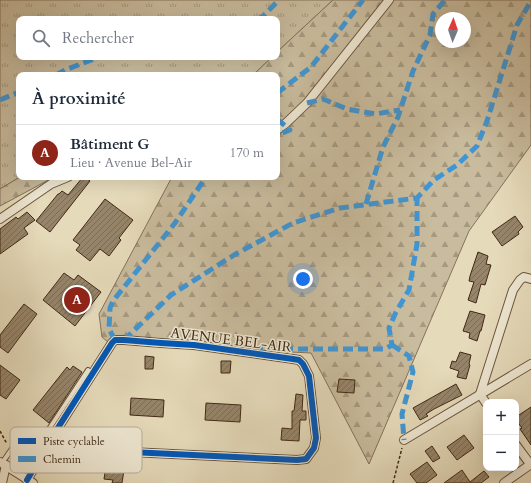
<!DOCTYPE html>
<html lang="fr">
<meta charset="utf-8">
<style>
:root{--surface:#fff;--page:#f6f6f7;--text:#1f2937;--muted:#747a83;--line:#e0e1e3;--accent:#8f2418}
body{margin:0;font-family:Cardo,serif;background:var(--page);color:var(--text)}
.controls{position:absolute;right:12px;bottom:12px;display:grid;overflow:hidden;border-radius:8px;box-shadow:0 4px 16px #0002}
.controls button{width:36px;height:36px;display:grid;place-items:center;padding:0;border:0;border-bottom:1px solid var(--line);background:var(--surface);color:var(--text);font:20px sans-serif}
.compass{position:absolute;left:435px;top:12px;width:36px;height:36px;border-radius:50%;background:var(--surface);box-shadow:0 4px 16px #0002;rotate:2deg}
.you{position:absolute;left:303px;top:279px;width:14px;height:14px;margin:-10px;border:3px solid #fff;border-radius:50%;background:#1a73e8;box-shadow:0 0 0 6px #1a73e833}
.badge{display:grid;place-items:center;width:26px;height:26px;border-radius:50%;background:var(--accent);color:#fff;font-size:13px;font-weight:700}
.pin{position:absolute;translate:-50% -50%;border:2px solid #fff;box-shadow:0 1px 4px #0006}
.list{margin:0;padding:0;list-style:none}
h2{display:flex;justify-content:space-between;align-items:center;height:52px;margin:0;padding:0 16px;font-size:17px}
h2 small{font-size:13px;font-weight:400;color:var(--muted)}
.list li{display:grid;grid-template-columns:26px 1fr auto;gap:12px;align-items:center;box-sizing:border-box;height:56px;padding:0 16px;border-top:1px solid var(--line)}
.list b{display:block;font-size:15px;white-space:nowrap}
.list p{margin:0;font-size:13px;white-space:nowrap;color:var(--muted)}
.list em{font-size:13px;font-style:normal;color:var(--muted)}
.icon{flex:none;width:22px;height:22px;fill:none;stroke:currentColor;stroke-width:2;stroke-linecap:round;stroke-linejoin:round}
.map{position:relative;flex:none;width:531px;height:483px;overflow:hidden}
.search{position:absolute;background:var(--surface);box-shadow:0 4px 16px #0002;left:16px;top:16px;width:264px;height:44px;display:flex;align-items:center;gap:10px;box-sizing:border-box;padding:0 14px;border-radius:8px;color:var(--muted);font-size:15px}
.panel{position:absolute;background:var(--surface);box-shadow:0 4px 16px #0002;left:16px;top:72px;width:264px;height:108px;border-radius:8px}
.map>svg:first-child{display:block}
.grass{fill:url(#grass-tufts);stroke:#85725a}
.forest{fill:url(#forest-firs);stroke:#85725a;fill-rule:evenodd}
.building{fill:url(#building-hatch);stroke:#412916}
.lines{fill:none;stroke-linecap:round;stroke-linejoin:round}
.service-casing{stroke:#6a553f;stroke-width:6}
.minor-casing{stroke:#6a553f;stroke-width:10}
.path{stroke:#412916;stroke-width:1.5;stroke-dasharray:3 2;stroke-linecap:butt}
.service{stroke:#eee7d2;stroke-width:4}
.minor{stroke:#eee7d2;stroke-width:8}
.quiet{stroke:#3f96d4;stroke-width:5;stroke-dasharray:10 5;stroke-linecap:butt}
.cycleway-casing{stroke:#eee7d2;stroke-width:8}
.cycleway{stroke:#0057b8;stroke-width:6}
.labels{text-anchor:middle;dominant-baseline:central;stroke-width:3;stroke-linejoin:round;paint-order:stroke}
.street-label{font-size:14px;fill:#412916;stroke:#eee7d2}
.key{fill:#eee7d2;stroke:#baae9a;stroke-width:1}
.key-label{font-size:11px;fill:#412916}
</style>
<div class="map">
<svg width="531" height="483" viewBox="0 0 531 483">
<defs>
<pattern id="grass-tufts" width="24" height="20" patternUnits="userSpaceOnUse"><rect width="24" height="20" fill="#c9bc9e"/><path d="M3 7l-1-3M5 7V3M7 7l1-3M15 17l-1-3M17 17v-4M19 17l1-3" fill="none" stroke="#a59980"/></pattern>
<pattern id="forest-firs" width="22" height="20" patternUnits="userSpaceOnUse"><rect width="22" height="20" fill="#c9bc9e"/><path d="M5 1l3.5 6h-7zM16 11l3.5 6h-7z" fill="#a59980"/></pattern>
<pattern id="building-hatch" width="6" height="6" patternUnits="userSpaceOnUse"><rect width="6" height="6" fill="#96856b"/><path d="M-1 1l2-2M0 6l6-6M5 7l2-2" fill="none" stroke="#7c6d57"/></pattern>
</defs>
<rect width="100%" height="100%" fill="#e5daba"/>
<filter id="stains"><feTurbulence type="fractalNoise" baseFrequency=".005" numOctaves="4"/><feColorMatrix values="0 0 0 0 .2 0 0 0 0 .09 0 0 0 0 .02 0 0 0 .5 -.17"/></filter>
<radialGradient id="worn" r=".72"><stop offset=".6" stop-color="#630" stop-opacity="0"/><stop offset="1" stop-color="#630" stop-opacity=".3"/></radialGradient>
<path class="grass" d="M0 0H333L277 52V19H19V57H272L253 75H19V177H20L0 189Z"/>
<g class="forest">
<path d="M333 0H531V145L469 231 369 464 311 353 109 343 102 337 99 314 172 177H277V75H253L272 57H277V52ZM441 18H465V42H441Z"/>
<path d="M20 177H54L0 206V189Z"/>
</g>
<g class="building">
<path d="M83 177H85L90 181 50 232 36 221 58 194H59L62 191 68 195Z"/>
<path d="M105 199 133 220 119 238 121 240 109 256 100 249 90 261 76 250 80 245 73 240Z"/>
<path d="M27 212 35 220 24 228 28 234 0 254V229L16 217 18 219Z"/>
<path d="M515 216 523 227 518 232 519 234 502 246 492 232Z"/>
<path d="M478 252 488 256 486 264 491 265 485 285 481 284 476 303 468 300 474 282 469 281 470 276Z"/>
<path d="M64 273 74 280 78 275 101 292 75 326 43 300Z"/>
<path d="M24 304 37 314 8 353 0 347V335Z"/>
<path d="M470 311 485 315 481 331H480L477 341 469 338 470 333 463 331Z"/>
<path d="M460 352 471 355 469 364 470 365 466 379 457 377 459 371 450 368 452 361 456 362Z"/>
<path d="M145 356 154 357 153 369H145Z"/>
<path d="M221 361H231L230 373H221Z"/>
<path d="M0 365 20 380 6 399 0 395Z"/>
<path d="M73 366 82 372 49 423 33 410 67 367 70 370Z"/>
<path d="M339 379 355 380 354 393 337 392Z"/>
<path d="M456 384 462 395 434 409 426 414 428 416 420 420 413 408Z"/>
<path d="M296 394 303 395 302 411H306V420H300L299 441 281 440 282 428 292 429V411H294Z"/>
<path d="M131 398 164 400 163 417 130 415Z"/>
<path d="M206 403 241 405 240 422 205 420Z"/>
<path d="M531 407V445L520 429 522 428 516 420V417Z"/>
<path d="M464 435 474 448 457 460 447 447Z"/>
<path d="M432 446 440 458 433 462 425 451Z"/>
<path d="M427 462 437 475 426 483H417L410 474Z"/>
<path d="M106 466 115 468V469L124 470 122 483H112L113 480 104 479Z"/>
<path d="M462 470 470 482 484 471 489 477 481 483H444Z"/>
</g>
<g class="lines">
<g class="service-casing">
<path id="service" d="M2 463 16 443 47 432 88 370"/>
</g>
<g class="minor-casing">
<g id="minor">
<path d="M277 130 285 124 307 103 389 0"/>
<path d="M0 219 51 184 68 177"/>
<path d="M480 394 513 290 520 280 524 277 531 279"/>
<path d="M480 394 486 403"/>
<path d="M404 440 531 364"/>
<path d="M516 445 530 464"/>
<path d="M0 462 33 483"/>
<path d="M27 480 54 434 112 343 115 340H124L161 343 194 345 293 359 299 360 303 364 309 376 316 438 314 448 306 459 297 460 47 448"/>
<path d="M2 483 6 465"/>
<path d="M504 483 531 464"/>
</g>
</g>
<g class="path">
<path d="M0 431 7 444"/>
<path d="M393 483 402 448"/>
</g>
<use href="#service" class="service"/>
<use href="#minor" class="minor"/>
<g class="quiet">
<path d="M257 19 262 17 279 0"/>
<path d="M56 75 65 70 99 57"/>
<path d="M277 93 311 67 363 0"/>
<path d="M0 100 19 92"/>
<path d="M307 103 323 99 347 109 375 114 400 110"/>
<path d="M277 119 290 130 277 135"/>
<path d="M366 204 383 147 398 117 413 71 430 35 433 14 445 0"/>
<path d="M115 340 109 329 110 308 113 301 175 223 206 177"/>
<path d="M124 340 171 295 234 255 293 223 340 208 417 198 434 180 457 165 477 146 487 121 517 25 531 1"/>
<path d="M392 345 409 356 413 372 402 414 404 440"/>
<path d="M253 349H385L392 345 389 328 396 312 409 290 417 244V198"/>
</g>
<g class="cycleway-casing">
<path id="cycleway" d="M27 480 54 434 112 343 115 340H124L161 343 194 345 293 359 299 360 303 364 309 376 316 438 314 448 306 459 297 460 47 448"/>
</g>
<use href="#cycleway" class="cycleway"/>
</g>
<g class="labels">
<g class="street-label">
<text transform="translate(231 340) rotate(7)">AVENUE BEL-AIR</text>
</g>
</g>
<rect x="10" y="427" width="132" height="46" rx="6" class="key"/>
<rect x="18" y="438" width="18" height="6" fill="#0057b8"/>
<rect x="18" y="456" width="18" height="6" fill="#3f96d4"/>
<g class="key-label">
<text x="43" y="445">Piste cyclable</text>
<text x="43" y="463">Chemin</text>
</g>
<rect width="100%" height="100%" filter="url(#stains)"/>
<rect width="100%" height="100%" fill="url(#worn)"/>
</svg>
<div class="controls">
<button>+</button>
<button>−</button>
</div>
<svg class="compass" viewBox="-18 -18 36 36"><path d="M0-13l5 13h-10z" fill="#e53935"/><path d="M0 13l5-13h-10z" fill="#747a83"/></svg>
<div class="you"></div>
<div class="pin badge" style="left:77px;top:300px">A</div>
<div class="search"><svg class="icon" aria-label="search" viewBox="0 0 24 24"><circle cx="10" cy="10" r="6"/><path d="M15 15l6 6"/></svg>Rechercher</div>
<section class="panel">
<h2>À proximité<small></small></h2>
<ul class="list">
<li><span class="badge">A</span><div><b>Bâtiment G</b><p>Lieu · Avenue Bel-Air</p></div><em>170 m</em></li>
</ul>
</section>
</div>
